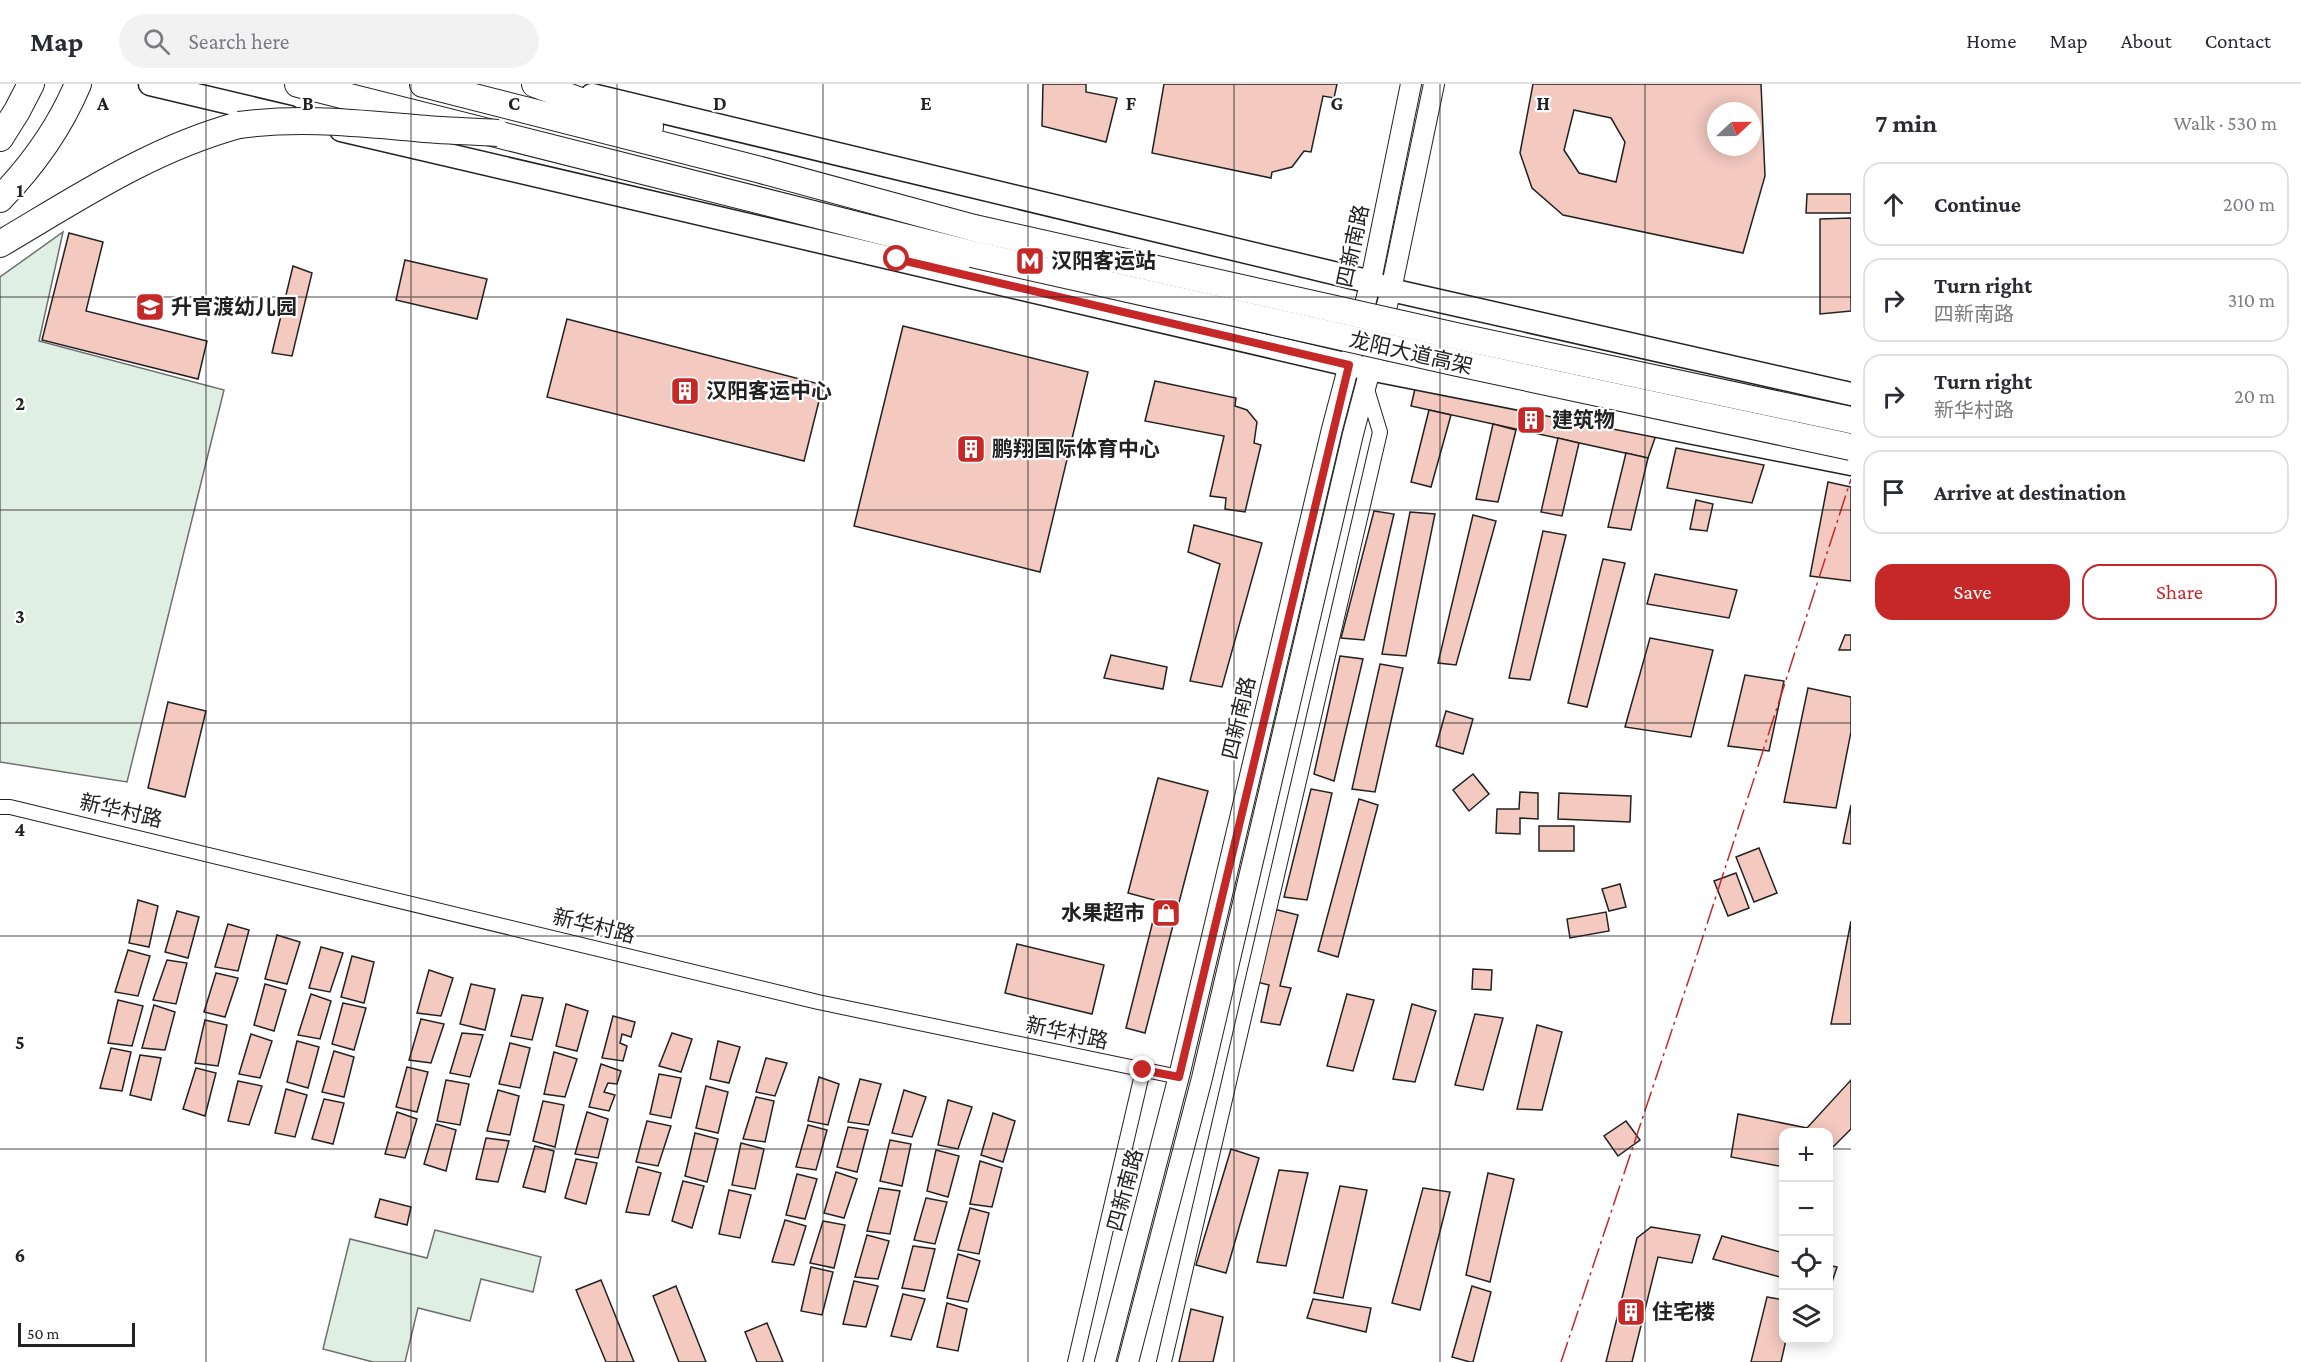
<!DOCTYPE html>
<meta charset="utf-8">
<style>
:root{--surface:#fff;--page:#f2f2f3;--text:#2b2b33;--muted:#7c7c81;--line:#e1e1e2;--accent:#c62828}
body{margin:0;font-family:"Crimson Pro","Noto Sans SC",serif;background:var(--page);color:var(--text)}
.controls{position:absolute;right:18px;bottom:18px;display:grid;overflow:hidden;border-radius:12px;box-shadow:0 3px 15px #0003}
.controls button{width:54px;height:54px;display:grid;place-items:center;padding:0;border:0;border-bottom:2px solid var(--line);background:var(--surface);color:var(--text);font:30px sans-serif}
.compass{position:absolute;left:1707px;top:18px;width:54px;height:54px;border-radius:50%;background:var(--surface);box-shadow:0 3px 15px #0003;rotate:68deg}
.scale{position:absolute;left:18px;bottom:15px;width:117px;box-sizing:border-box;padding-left:6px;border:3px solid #222;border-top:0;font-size:16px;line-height:21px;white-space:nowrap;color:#222;-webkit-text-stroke:4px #fff;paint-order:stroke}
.stop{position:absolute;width:18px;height:18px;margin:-14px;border:4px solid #c62828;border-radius:50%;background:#fff}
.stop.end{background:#c62828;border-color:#fff;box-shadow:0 2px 6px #0008}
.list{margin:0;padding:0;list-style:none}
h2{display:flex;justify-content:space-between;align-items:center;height:78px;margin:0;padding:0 24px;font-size:26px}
h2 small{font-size:20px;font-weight:400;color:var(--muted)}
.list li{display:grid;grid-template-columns:39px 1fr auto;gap:18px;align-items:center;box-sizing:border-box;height:84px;margin:0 12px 12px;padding:0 12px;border:2px solid var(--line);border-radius:18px}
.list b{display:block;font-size:22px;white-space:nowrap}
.list p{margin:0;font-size:20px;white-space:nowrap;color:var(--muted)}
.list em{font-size:20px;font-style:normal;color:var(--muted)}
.actions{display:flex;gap:12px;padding:18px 24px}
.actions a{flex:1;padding:14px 0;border:2px solid var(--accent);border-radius:18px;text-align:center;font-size:21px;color:var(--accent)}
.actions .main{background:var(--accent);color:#fff}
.icon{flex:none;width:33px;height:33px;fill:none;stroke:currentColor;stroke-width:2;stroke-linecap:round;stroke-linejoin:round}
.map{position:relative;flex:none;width:1851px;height:1278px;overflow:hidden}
header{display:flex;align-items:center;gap:36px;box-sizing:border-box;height:84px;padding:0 30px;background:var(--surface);border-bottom:2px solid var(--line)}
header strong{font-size:28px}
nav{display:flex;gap:33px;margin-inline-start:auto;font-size:21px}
.search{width:420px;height:54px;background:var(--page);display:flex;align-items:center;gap:15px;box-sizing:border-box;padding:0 21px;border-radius:33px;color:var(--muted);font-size:22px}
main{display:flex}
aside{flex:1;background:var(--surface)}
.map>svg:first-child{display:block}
.green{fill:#e0efe3;stroke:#6f6f6f;stroke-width:1.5}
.building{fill:#f3c9c0;stroke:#222;stroke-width:1.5;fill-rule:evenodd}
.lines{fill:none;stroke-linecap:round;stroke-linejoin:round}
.street-casing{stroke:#222;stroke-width:16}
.secondary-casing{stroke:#222;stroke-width:22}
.primary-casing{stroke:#222;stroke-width:25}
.highway-casing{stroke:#222;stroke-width:28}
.street{stroke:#fff;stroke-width:14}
.secondary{stroke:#fff;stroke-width:20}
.primary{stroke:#fff;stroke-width:22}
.highway{stroke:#fff;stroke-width:26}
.highway-bridge-casing{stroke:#222;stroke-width:28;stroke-linecap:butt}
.highway-bridge{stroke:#fff;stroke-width:26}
.power{stroke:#c62828;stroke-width:1.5;stroke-dasharray:21 4.5 3 4.5;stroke-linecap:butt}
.route{stroke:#c62828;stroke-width:8}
.grid{fill:none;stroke:#222;stroke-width:1.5;stroke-opacity:0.55}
.labels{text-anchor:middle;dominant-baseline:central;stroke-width:4.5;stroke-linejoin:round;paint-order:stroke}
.street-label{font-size:21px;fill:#222;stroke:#fff}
.poi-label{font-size:21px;font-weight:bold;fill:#222;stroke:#fff;text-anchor:start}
.grid-label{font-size:20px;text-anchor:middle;font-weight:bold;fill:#222;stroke:#fff;stroke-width:4.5;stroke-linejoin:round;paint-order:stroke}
</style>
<header>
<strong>Map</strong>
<div class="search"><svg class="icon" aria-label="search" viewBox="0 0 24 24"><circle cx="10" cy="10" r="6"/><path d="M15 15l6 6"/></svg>Search here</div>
<nav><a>Home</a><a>Map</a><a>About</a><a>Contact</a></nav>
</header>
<main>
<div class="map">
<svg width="1851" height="1278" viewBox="0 0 1851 1278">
<rect width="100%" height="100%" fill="#fff"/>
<g class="green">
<path d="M63 148 39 257 224 306 127 698 0 678V193Z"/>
<path d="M435 1146 541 1173 533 1208 481 1195 470 1237 418 1224 405 1278H373L323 1265 350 1155 427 1174Z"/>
</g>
<g class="building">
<path d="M1043 0H1086V8L1117 14 1106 58 1042 42Z"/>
<path d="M1164 0H1337L1334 14 1323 12 1311 68 1304 67 1292 83 1272 88 1271 94 1152 69Z"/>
<path d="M1533 0H1761L1765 92 1743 169 1563 131 1532 104 1520 69ZM1574 26 1611 34 1625 58 1616 98 1579 89 1564 66ZM1716 27H1752V63H1716Z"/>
<path d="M1807 110H1851V129H1806Z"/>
<path d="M1851 134V227L1820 230V135Z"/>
<path d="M69 149 103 158 86 227 207 257 198 295 42 256Z"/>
<path d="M405 176 487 195 477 235 396 216Z"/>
<path d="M293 182 312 189 292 272 272 269Z"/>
<path d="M567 235 823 301 804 377 547 313Z"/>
<path d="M903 242 1088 288 1040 488 854 442Z"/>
<path d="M1417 296 1656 351 1648 374 1411 322Z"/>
<path d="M1155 297 1236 314 1235 322 1247 326 1257 338 1254 359 1261 361 1245 428 1225 425 1226 414 1210 412 1224 352 1145 337Z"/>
<path d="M1429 326 1451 331 1431 403 1411 398Z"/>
<path d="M1493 340 1516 346 1498 418 1476 415Z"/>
<path d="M1558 354 1579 359 1562 432 1541 428Z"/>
<path d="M1676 364 1764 381 1752 419 1667 404Z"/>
<path d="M1626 369 1648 374 1631 446 1608 443Z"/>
<path d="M1828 398 1851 403V497L1810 492Z"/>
<path d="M1696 416 1713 420 1707 447 1690 445Z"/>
<path d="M1374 427 1394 430 1364 556 1341 554Z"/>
<path d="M1410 428 1435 430 1406 572 1382 570Z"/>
<path d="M1473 431 1496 437 1456 581 1438 579Z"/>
<path d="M1194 441 1262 459 1222 603 1190 597 1220 480 1188 468Z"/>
<path d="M1543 447 1566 451 1530 596 1509 594Z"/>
<path d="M1603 475 1625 479 1587 623 1568 619Z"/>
<path d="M1655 490 1737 506 1729 534 1647 520Z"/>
<path d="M1845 551H1851V566H1839Z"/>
<path d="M1650 554 1713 566 1691 653 1625 643Z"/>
<path d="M1111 571 1167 583 1163 605 1104 594Z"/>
<path d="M1340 572 1363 575 1334 697 1314 690Z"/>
<path d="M1380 580 1403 584 1375 708 1352 705Z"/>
<path d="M1745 591 1784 597 1769 667 1728 662Z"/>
<path d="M1808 604 1851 613V648L1836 724 1784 718Z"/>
<path d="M168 618 206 627 185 713 148 704Z"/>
<path d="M1446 627 1473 635 1463 670 1436 662Z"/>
<path d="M1473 690 1489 710 1469 727 1453 706Z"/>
<path d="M1158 694 1208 707 1145 949 1126 944 1158 817 1128 809Z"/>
<path d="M1311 705 1332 709 1307 816 1284 813Z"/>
<path d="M1520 708 1538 709V735L1520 734V750L1496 749 1497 725H1519Z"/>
<path d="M1559 709 1631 712 1630 738 1558 735Z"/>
<path d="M1359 715 1378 721 1338 873 1318 867Z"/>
<path d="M1851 721V760L1843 759Z"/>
<rect x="1539" y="742" width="35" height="25"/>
<path d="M1759 764 1777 809 1754 818 1736 773Z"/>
<path d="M1736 789 1749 824 1728 832 1714 797Z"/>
<path d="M1620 800 1626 823 1609 827 1602 805Z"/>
<path d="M138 816 158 822 149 863 129 859Z"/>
<path d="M1274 825 1298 831 1280 902 1291 904 1280 941 1261 938 1269 901 1253 897Z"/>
<path d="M177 827 199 833 188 874 165 868Z"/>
<path d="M1606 828 1609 847 1570 854 1567 835Z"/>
<path d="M1851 837V940H1831Z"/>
<path d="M228 840 249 846 238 887 215 883Z"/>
<path d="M277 851 300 858 287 900 265 895Z"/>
<path d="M1017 860 1104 881 1092 930 1005 909Z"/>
<path d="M321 863 343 869 330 908 309 904Z"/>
<path d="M128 866 150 872 138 912 115 908Z"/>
<path d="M352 872 374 878 364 919 341 913Z"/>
<path d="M167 876 187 879 176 920 153 916Z"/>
<path d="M1473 885 1492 886 1491 906 1472 905Z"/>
<path d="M429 886 453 894 441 932 417 929Z"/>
<path d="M216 889 238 894 225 933 204 928Z"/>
<path d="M265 900 286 906 274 947 254 941Z"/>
<path d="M471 900 495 905 485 946 460 940Z"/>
<path d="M311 910 331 917 320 955 298 951Z"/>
<path d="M1347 910 1374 916 1353 987 1327 982Z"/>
<path d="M522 911 543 914 532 956 511 952Z"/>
<path d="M118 916 143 922 132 962 108 959Z"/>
<path d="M343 919 366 924 354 966 332 960Z"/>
<path d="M566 920 588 927 577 967 556 962Z"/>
<path d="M1412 920 1436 927 1415 998 1393 995Z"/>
<path d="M154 921 175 928 165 966 142 964Z"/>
<path d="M1475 930 1503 934 1483 1006 1455 1001Z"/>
<path d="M613 932 635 938 631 953 622 950 620 959 627 962 623 977 602 974Z"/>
<path d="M421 935 444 940 431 979 409 976Z"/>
<path d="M205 936 227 941 218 982 195 979Z"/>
<path d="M1537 941 1562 948 1542 1026 1517 1025Z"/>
<path d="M462 949 483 951 470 993 450 989Z"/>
<path d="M672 949 692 955 681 988 659 982Z"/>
<path d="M251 950 272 957 260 994 239 990Z"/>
<path d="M297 957 319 963 308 1004 287 998Z"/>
<path d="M718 957 740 963 729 999 710 995Z"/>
<path d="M510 959 530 964 520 1004 499 1000Z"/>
<path d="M111 964 131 968 122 1007 100 1004Z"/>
<path d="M334 967 354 973 344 1013 322 1008Z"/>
<path d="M554 968 577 975 565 1013 544 1010Z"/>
<path d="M140 971 161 974 151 1016 130 1011Z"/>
<path d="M766 974 787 979 775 1012 756 1008Z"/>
<path d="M601 980 621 987 617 1000 608 999 604 1008 615 1011 609 1027 589 1023Z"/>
<path d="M407 983 428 988 417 1028 396 1023Z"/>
<path d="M196 984 216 989 205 1032 183 1025Z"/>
<path d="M659 990 681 994 671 1034 650 1030Z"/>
<path d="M819 993 839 1000 828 1041 808 1037Z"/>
<path d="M860 995 881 1000 869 1041 848 1038Z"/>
<path d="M446 996 469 1000 460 1041 437 1037Z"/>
<path d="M1851 996V1045L1828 1068V1048H1784V1083L1731 1073 1738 1030 1807 1044Z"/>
<path d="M238 997 262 1002 249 1041 228 1037Z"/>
<path d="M706 1002 728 1008 718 1049 696 1044Z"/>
<path d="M286 1005 307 1011 295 1053 275 1049Z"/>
<path d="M498 1006 519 1012 510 1051 487 1047Z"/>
<path d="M904 1006 926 1013 912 1053 892 1049Z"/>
<path d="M756 1013 774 1017 765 1058 743 1055Z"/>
<path d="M324 1015 344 1019 333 1060 312 1055Z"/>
<path d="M948 1016 972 1023 958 1065 938 1061Z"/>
<path d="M543 1017 564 1021 555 1063 533 1057Z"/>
<path d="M397 1028 417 1035 405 1074 385 1070Z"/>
<path d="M587 1028 608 1035 598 1074 575 1070Z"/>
<path d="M993 1029 1015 1037 1003 1078 981 1071Z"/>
<path d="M647 1037 671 1042 658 1082 636 1078Z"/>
<path d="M1626 1037 1640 1056 1618 1072 1604 1052Z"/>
<path d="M436 1040 456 1046 446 1087 424 1080Z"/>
<path d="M808 1041 827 1046 816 1086 796 1083Z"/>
<path d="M848 1043 868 1046 857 1088 837 1083Z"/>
<path d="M695 1049 718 1055 707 1098 685 1092Z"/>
<path d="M486 1054 509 1057 498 1098 476 1095Z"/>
<path d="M890 1056 911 1060 902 1102 880 1097Z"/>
<path d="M741 1059 764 1065 755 1105 732 1101Z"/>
<path d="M535 1062 554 1067 545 1108 523 1103Z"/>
<path d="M1231 1065 1259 1074 1226 1189 1196 1181Z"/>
<path d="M936 1066 959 1072 948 1113 927 1107Z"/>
<path d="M576 1075 597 1079 586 1120 565 1114Z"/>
<path d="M980 1077 1002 1084 992 1123 970 1120Z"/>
<path d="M638 1083 661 1089 649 1131 626 1128Z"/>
<path d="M1279 1086 1308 1089 1286 1182 1257 1178Z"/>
<path d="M836 1088 857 1095 844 1134 824 1129Z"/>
<path d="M1488 1089 1514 1095 1490 1198 1466 1191Z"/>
<path d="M797 1090 817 1095 805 1135 786 1131Z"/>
<path d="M683 1097 704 1102 692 1144 672 1137Z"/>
<path d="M1340 1102 1367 1106 1343 1214 1314 1209Z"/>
<path d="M879 1104 900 1107 890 1150 867 1147Z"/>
<path d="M1423 1104 1450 1108 1420 1226 1392 1219Z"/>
<path d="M729 1106 751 1111 740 1154 719 1150Z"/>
<path d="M926 1114 947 1118 935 1160 914 1156Z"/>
<path d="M380 1115 411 1123 407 1141 375 1133Z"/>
<path d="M970 1124 989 1129 979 1170 958 1166Z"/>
<path d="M785 1136 806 1142 794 1181 772 1178Z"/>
<path d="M823 1137 845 1141 834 1184 810 1179Z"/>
<path d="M1651 1143 1700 1151 1692 1179 1658 1173 1632 1278H1606L1637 1154Z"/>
<path d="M867 1151 889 1157 878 1195 855 1193Z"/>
<path d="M1722 1152 1784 1169V1194L1713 1175Z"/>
<path d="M913 1162 935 1165 924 1207 902 1204Z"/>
<path d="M958 1170 980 1177 968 1218 947 1214Z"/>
<path d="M1828 1181 1837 1183 1829 1207H1828Z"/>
<path d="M811 1183 833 1188 822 1231 801 1227Z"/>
<path d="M601 1196 634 1278H606L576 1206Z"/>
<path d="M854 1197 878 1202 866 1243 843 1240Z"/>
<path d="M676 1202 706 1278H679L653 1212Z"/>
<path d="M1472 1202 1491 1208 1473 1278H1470L1452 1273Z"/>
<path d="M903 1210 925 1215 911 1256 891 1252Z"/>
<path d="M1767 1213 1784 1216V1256H1786L1781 1278H1751Z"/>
<path d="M1313 1215 1371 1224 1366 1248 1307 1234Z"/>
<path d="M947 1219 967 1225 958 1267 937 1263Z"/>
<path d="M1191 1225 1223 1233 1213 1278H1179Z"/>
<path d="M767 1239 783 1278H757L745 1248Z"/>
</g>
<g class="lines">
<g class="street-casing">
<g id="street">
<path d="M0 723H10L818 918 1179 993"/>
<path d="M1075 1278 1143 986"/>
<path d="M1164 1278 1380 348 1366 302"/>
</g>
</g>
<g class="secondary-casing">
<g id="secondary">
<path d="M1105 1278 1180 988 1332 345 1370 201 1411 0"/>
<path d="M1128 1278 1202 994 1353 350 1391 206 1434 0"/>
</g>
</g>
<g class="primary-casing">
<g id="primary">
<path d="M150 0 289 33"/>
<path d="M592 11 1371 198 1391 206 1851 310"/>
<path d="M341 46 1349 281 1851 380"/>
</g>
</g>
<g class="highway-casing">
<g id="highway">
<path d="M298 0 972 170"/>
<path d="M423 0 757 85 974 144"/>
<path d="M535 0 650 43"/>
<path d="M0 54 17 27 31 0"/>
<path d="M0 115C32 82 60 43 78 0"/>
<path d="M0 160C78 114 151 65 239 41"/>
</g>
</g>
<use href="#street" class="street"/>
<use href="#secondary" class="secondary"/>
<use href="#primary" class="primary"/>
<use href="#highway" class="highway"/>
<g class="highway-bridge-casing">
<g id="highway-bridge">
<path d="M239 41C300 33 354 39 415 44 442 47 470 47 498 49"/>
<path d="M974 144 1460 253 1851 336"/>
<path d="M972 170 1458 279 1851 363"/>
</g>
</g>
<use href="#highway-bridge" class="highway-bridge"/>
<path class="power" d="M1561 1278 1696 874 1851 395"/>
</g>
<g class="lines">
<path class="route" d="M897 175 1349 281 1179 993 1143 986"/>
</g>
<path class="grid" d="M206 0V1278M411 0V1278M617 0V1278M823 0V1278M1028 0V1278M1234 0V1278M1440 0V1278M1645 0V1278M0 213H1851M0 426H1851M0 639H1851M0 852H1851M0 1065H1784M1828 1065H1851"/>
<defs>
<g id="metro-square" transform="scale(1.5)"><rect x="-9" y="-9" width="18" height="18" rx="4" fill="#c62828" stroke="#fff"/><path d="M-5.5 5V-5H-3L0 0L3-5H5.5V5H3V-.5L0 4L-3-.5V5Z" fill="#fff"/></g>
<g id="school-square" transform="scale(1.5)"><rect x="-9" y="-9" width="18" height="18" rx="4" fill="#c62828" stroke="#fff"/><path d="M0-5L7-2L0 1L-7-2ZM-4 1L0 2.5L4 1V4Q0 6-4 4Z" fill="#fff"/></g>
<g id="building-square" transform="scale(1.5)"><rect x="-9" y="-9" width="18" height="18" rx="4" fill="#c62828" stroke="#fff"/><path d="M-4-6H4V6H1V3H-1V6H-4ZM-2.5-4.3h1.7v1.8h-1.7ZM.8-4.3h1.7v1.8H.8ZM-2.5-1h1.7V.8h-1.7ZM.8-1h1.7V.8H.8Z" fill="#fff"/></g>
<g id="shop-square" transform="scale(1.5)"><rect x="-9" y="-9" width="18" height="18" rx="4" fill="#c62828" stroke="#fff"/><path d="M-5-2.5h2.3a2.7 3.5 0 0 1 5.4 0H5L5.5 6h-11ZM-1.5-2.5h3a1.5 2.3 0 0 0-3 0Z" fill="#fff"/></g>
</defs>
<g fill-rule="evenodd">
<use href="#metro-square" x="1030" y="177"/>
<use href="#school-square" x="150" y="223"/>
<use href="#building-square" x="685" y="307"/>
<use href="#building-square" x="1531" y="336"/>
<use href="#building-square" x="971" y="365"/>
<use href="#shop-square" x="1166" y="829"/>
<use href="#building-square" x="1631" y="1228"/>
</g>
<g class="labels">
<g class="street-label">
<text transform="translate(1353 162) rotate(-78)">四新南路</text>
<text transform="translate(1411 269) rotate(13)">龙阳大道高架</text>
<text transform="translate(1239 634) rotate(-77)">四新南路</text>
<text transform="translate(121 727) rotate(13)">新华村路</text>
<text transform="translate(594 842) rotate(14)">新华村路</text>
<text transform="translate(1067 949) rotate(12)">新华村路</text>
<text transform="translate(1125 1106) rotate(-75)">四新南路</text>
</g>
<g class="poi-label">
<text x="1051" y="177">汉阳客运站</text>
<text x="171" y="223">升官渡幼儿园</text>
<text x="706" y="307">汉阳客运中心</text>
<text x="1552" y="336">建筑物</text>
<text x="992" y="365">鹏翔国际体育中心</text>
<text x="1145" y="829" text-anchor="end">水果超市</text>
<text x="1652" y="1228">住宅楼</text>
</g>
</g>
<g class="grid-label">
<text x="103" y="26">A</text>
<text x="308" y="26">B</text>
<text x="514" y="26">C</text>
<text x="720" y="26">D</text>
<text x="926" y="26">E</text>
<text x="1131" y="26">F</text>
<text x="1337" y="26">G</text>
<text x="1543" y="26">H</text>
<text x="20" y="113">1</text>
<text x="20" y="326">2</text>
<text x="20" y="539">3</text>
<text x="20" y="752">4</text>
<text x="20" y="965">5</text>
<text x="20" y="1178">6</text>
</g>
</svg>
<div class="controls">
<button>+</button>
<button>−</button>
<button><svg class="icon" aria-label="locate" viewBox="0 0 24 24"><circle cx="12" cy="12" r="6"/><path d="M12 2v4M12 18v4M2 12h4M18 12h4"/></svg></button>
<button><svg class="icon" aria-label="layers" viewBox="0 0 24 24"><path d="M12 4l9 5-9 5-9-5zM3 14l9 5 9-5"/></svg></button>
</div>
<svg class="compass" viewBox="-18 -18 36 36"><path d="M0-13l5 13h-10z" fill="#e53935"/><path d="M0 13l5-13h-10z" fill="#7c7c81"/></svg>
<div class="scale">50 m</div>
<div class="stop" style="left:897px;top:175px"></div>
<div class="stop end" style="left:1143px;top:986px"></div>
</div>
<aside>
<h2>7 min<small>Walk · 530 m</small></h2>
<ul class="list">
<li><svg class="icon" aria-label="ahead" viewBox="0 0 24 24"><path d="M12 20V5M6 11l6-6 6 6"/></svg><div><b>Continue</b></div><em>200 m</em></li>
<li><svg class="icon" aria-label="right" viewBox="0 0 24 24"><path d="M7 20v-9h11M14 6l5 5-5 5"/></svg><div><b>Turn right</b><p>四新南路</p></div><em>310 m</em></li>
<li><svg class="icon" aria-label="right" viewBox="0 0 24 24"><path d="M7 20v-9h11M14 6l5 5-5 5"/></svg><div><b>Turn right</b><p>新华村路</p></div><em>20 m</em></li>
<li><svg class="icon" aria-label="arrive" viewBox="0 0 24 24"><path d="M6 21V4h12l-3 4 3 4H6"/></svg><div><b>Arrive at destination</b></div></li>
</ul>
<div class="actions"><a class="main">Save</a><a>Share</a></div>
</aside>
</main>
